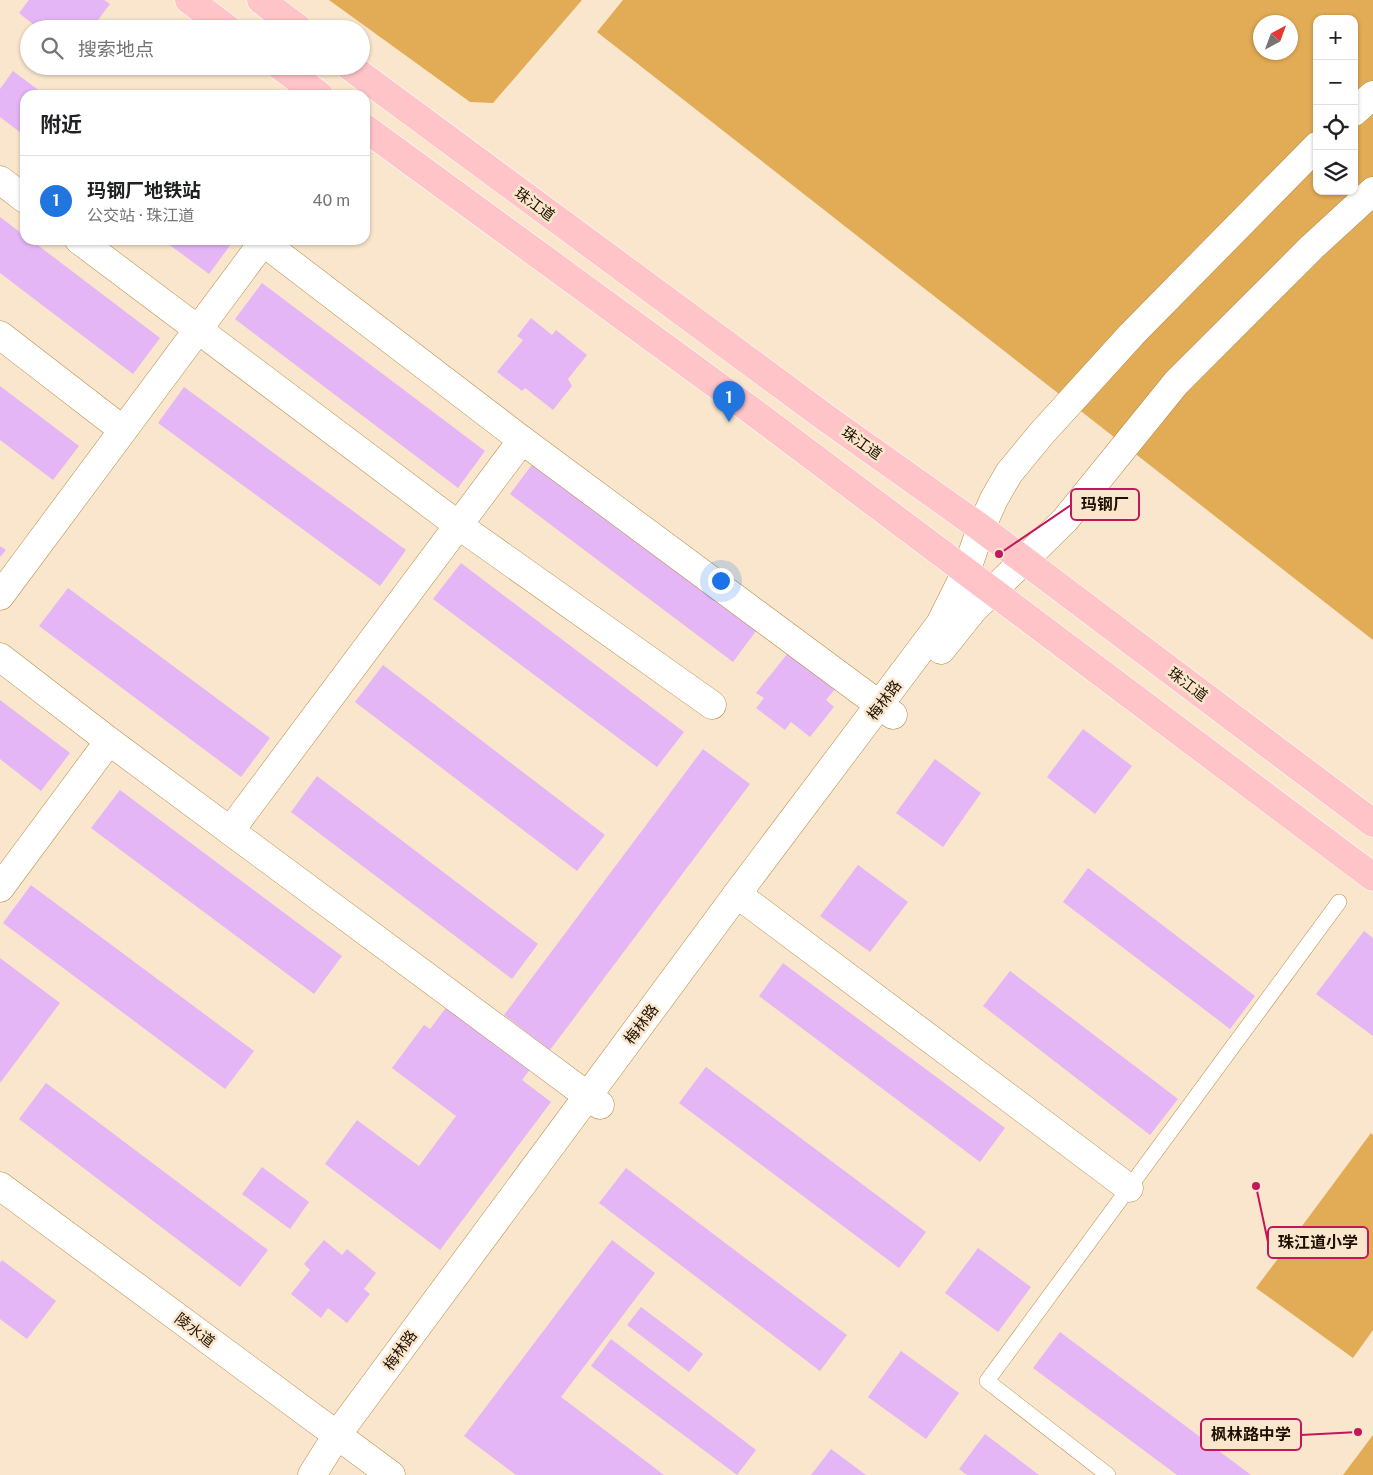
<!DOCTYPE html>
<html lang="zh">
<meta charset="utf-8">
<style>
:root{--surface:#fff;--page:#f6f6f6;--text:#202124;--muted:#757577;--line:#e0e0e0;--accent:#2175df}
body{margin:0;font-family:"Public Sans","Noto Sans SC",sans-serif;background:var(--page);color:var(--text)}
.controls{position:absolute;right:15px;top:15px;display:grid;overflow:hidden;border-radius:10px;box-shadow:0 1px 4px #0004}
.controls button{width:45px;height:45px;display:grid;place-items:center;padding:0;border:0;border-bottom:1px solid var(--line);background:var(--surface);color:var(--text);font:25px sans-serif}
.compass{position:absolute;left:1253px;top:15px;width:45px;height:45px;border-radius:50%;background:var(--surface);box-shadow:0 1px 4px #0004;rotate:41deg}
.you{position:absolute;left:720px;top:580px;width:18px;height:18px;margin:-12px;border:4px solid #fff;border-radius:50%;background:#1a73e8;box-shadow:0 0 0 8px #1a73e833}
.badge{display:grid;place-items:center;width:32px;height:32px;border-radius:50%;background:var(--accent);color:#fff;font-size:16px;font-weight:700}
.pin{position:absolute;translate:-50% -41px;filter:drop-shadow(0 1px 2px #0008)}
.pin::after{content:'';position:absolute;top:26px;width:18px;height:15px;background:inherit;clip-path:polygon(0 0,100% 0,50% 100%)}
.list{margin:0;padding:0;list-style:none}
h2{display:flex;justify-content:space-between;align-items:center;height:65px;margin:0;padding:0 20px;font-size:21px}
h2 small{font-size:16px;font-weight:400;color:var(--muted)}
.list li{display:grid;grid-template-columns:32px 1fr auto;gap:15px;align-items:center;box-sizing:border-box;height:90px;padding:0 20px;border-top:1px solid var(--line)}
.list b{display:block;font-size:19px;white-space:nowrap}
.list p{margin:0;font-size:16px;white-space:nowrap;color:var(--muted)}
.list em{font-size:16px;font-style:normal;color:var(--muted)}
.icon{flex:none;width:28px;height:28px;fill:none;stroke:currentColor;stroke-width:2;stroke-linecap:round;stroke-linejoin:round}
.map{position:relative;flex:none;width:1373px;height:1475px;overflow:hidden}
.search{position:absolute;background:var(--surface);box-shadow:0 1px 4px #0004;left:20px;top:20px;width:350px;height:55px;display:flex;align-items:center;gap:12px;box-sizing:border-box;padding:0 18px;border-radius:28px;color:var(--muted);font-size:19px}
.panel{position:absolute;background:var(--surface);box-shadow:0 1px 4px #0004;left:20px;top:90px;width:350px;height:155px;border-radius:15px}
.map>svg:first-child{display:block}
.green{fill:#e2ab55;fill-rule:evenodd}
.building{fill:#e5b6f6}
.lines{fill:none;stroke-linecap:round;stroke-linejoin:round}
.service-casing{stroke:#b78c48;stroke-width:16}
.minor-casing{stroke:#b78c48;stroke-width:29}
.tertiary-casing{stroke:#b78c48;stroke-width:29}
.primary-casing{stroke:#fff;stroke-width:29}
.service{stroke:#fff;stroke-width:15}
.minor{stroke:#fff;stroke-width:28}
.tertiary{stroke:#fff;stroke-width:28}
.primary{stroke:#fec4c7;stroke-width:28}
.labels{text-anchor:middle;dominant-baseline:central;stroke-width:5;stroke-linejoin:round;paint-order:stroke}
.street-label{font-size:15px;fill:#1d1000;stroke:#f9e6cc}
.leader{fill:none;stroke:#c2185b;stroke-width:2}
.callout-dot{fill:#c2185b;stroke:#f9e6cc;stroke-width:2}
.callout{fill:#f9e6cc;stroke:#c2185b;stroke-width:2}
.callout-label{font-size:16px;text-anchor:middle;font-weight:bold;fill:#1d1000}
</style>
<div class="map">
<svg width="1373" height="1475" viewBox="0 0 1373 1475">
<rect width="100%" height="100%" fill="#f9e6cc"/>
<g class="green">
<path d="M329 0H582L493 103 470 102Z"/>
<path d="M623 0H1373V640L597 32ZM1317 19H1354V191H1317ZM1260 22H1290V52H1260Z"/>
<path d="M1371 1133 1373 1135V1330L1353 1358 1256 1288Z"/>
<path d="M1373 1435V1475H1343Z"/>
</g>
<g class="building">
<path d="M29 0H104L110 4 91 29H39L19 13Z"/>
<path d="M13 71 45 95H25V136L0 117V89Z"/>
<path d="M0 217 25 236V240H31L160 338 133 374 0 273Z"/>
<path d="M163 240H234L209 274Z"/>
<path d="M262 283 485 451 458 488 235 319Z"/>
<path d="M531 318 552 335 556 330 587 355 568 379 572 386 553 410 525 388 522 391 497 372 523 340 517 336Z"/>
<path d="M0 386 79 446 53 480 0 440Z"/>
<path d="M184 387 406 550 380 586 158 423Z"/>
<path d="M537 458 759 627 733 662 510 494Z"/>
<path d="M0 546 6 550 0 557Z"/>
<path d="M461 563 684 732 657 767 433 599Z"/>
<path d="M68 588 270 738 241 777 39 626Z"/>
<path d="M788 653 806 667 811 660 840 683 826 700 834 707 810 737 791 722 785 730 756 708 764 698 756 693Z"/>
<path d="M383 665 605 835 577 871 355 702Z"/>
<path d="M0 700 70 753 41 791 0 759Z"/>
<path d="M1083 729 1132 766 1095 814 1047 777Z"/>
<path d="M703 749 750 784 550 1050 504 1015Z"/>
<path d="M935 759 981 793 943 847 896 813Z"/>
<path d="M317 776 538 944 512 979 291 812Z"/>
<path d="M120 790 342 956 314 994 91 828Z"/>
<path d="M858 865 908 902 870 952 820 916Z"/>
<path d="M1088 868 1255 996 1230 1029 1063 902Z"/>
<path d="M31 885 254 1051 225 1089 3 923Z"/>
<path d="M1364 931 1373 938V1036L1316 994Z"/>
<path d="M0 958 60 1003 0 1083Z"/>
<path d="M783 963 1005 1128 980 1162 759 996Z"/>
<path d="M1010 971 1178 1099 1150 1135 983 1006Z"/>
<path d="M451 1001 535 1063 522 1080 551 1102 440 1250 325 1164 357 1120 419 1166 456 1116 392 1068 424 1025 430 1029Z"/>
<path d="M706 1067 926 1232 899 1268 679 1103Z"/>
<path d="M46 1083 268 1250 240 1287 19 1119Z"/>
<path d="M262 1167 309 1202 290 1229 242 1194Z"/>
<path d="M626 1168 847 1335 820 1371 599 1203Z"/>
<path d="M324 1240 342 1255 347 1249 376 1273 364 1289 370 1294 347 1323 328 1308 321 1318 291 1294 310 1270 304 1264Z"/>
<path d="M612 1240 655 1273 561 1397 664 1475H516L464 1436Z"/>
<path d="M978 1248 1031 1287 998 1332 945 1293Z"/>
<path d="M2 1260 56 1301 27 1339 0 1319V1263Z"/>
<path d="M641 1307 703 1354 689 1372 627 1325Z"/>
<path d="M1060 1332 1251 1475H1177L1033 1368Z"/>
<path d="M611 1339 756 1450 737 1475 591 1366Z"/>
<path d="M901 1351 959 1393 926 1439 868 1397Z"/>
<path d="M985 1434 1039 1475H967L959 1469Z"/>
<path d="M831 1449 866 1475H811Z"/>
</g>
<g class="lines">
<g class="service-casing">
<path id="service" d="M1108 1475 987 1381 1339 902"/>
</g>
<g class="minor-casing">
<g id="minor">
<path d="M0 180 25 199"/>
<path d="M79 240 458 525 712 705"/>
<path d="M0 335 123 430"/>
<path d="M522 440 893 715"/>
<path d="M0 596 263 242 522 440 230 831"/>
<path d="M0 657 109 741 600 1105"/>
<path d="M0 888 109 741"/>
<path d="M737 894 1129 1188"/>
<path d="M0 1186 391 1475"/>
</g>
</g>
<g class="tertiary-casing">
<g id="tertiary">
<path d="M1354 112 1373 95"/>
<path d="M941 650 973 610 1065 520 1176 383 1312 247 1373 191"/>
<path d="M312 1475 337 1435 737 894 940 624 966 572 981 528 994 499 1009 473 1042 433 1132 334 1317 146"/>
</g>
</g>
<g class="primary-casing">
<g id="primary">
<path d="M189 0 228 29"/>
<path d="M261 0 299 29"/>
<path d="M280 66 319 95"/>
<path d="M349 66 826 418 981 528 1373 823"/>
<path d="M365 128 744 405 1373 877"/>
</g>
</g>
<use href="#service" class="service"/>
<use href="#minor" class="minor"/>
<use href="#tertiary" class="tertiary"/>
<use href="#primary" class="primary"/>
</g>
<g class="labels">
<g class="street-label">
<text transform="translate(535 204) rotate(36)">珠江道</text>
<text transform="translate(862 443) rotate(35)">珠江道</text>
<text transform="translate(1188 684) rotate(37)">珠江道</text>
<text transform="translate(884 700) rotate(-53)">梅林路</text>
<text transform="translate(641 1024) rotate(-53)">梅林路</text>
<text transform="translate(195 1330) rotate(37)">陵水道</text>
<text transform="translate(400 1350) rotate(-54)">梅林路</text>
</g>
</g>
<path class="leader" d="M999 554L1071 505M1256 1186L1268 1242M1358 1432L1301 1435"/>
<g class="callout-dot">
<circle cx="999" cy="554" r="5"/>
<circle cx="1256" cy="1186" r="5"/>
<circle cx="1358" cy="1432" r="5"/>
</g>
<g class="callout">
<rect x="1071" y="489" width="68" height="31" rx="5"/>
<rect x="1268" y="1227" width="100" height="31" rx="5"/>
<rect x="1201" y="1419" width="100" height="31" rx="5"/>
</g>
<g class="callout-label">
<text x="1105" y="510">玛钢厂</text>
<text x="1318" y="1248">珠江道小学</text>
<text x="1251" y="1440">枫林路中学</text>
</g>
</svg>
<div class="controls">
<button>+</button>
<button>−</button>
<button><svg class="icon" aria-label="locate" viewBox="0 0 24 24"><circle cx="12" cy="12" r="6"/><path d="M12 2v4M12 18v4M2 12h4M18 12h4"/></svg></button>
<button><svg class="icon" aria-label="layers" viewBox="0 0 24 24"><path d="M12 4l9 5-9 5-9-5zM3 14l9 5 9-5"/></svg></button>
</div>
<svg class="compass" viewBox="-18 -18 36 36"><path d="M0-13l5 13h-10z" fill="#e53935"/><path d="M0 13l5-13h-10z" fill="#757577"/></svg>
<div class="you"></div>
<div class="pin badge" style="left:729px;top:422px">1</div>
<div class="search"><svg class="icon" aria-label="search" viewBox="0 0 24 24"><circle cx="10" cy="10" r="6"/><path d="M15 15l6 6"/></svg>搜索地点</div>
<section class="panel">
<h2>附近<small></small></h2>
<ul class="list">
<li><span class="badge">1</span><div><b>玛钢厂地铁站</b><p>公交站 · 珠江道</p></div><em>40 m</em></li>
</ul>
</section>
</div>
